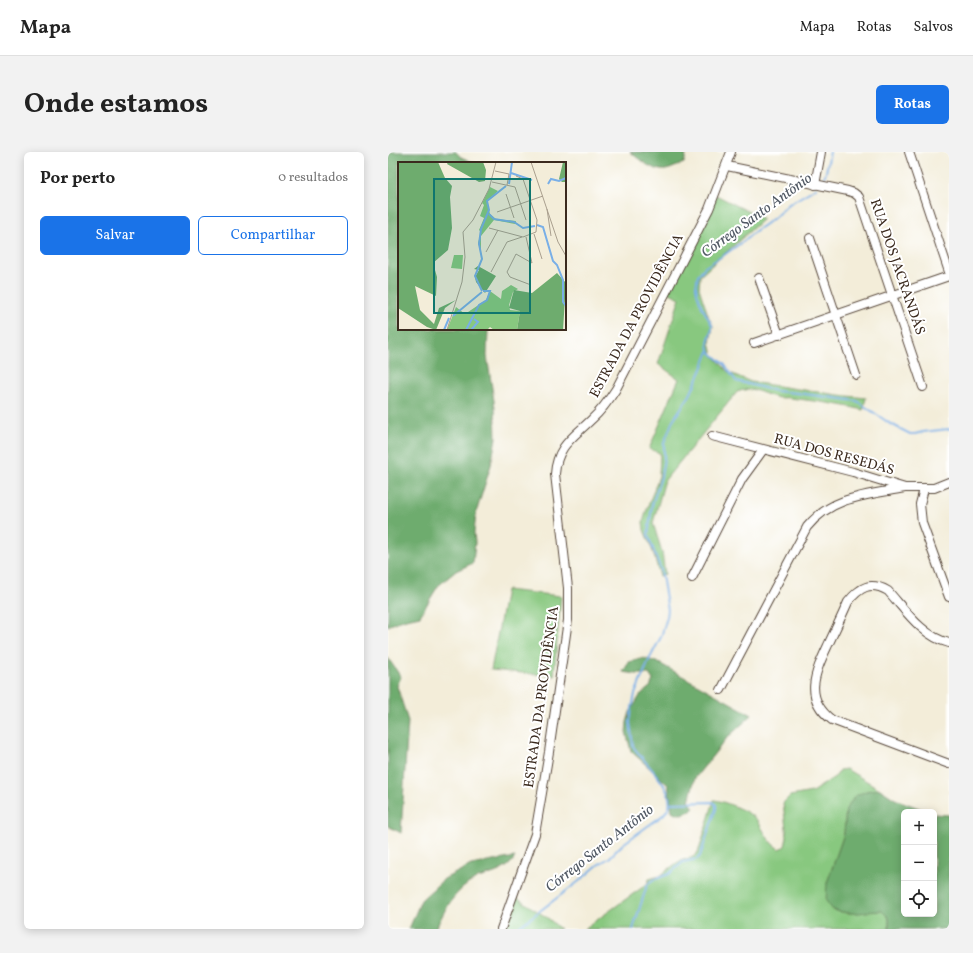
<!DOCTYPE html>
<html lang="pt">
<meta charset="utf-8">
<style>
:root{--surface:#fff;--page:#f2f2f2;--text:#222;--muted:#767676;--line:#e0e0e0;--accent:#1a73e8}
body{margin:0;font-family:Vollkorn,serif;background:var(--page);color:var(--text)}
.controls{position:absolute;right:12px;bottom:12px;display:grid;overflow:hidden;border-radius:6px;box-shadow:0 2px 10px #0003}
.controls button{width:36px;height:36px;display:grid;place-items:center;padding:0;border:0;border-bottom:1px solid var(--line);background:var(--surface);color:var(--text);font:20px sans-serif}
.list{margin:0;padding:0;list-style:none}
h2{display:flex;justify-content:space-between;align-items:center;height:52px;margin:0;padding:0 16px;font-size:17px}
h2 small{font-size:13px;font-weight:400;color:var(--muted)}
.actions{display:flex;gap:8px;padding:12px 16px}
.actions a{flex:1;padding:9px 0;border:1px solid var(--accent);border-radius:6px;text-align:center;font-size:14px;color:var(--accent)}
.actions .main{background:var(--accent);color:#fff}
.icon{flex:none;width:22px;height:22px;fill:none;stroke:currentColor;stroke-width:2;stroke-linecap:round;stroke-linejoin:round}
.map{position:relative;flex:none;width:561px;height:777px;overflow:hidden;border-radius:6px}
header{display:flex;align-items:center;gap:24px;box-sizing:border-box;height:56px;padding:0 20px;background:var(--surface);border-bottom:1px solid var(--line)}
header strong{font-size:19px}
nav{display:flex;gap:22px;margin-inline-start:auto;font-size:14px}
.intro{display:flex;align-items:center;justify-content:space-between;box-sizing:border-box;height:96px;padding:0 24px}
h1{margin:0;font-size:28px}
.button{padding:10px 18px;border-radius:6px;background:var(--accent);color:#fff;font-size:14px;font-weight:700}
main{display:flex;gap:24px;padding:0 24px}
aside{flex:1;background:var(--surface);border-radius:6px;box-shadow:0 2px 10px #0003}
.map>svg:first-child{display:block}
.green{fill:#88c87f;stroke:#62794e}
.forest{fill:#6eac6e;stroke:#546b46}
.lines{fill:none;stroke-linecap:round;stroke-linejoin:round}
.stream{stroke:#79afe7;stroke-width:2}
.minor-casing{stroke:#57473a;stroke-width:10}
.minor{stroke:#fff;stroke-width:8}
.labels{text-anchor:middle;dominant-baseline:central;stroke-width:4;stroke-linejoin:round;paint-order:stroke}
.street-label{font-size:14px;fill:#3b2a1e;stroke:#fff}
.water-label{font-size:15px;font-style:italic;fill:#515964;stroke:#fff}
.inset-river{fill:none;stroke:#79afe7;stroke-width:2}
.inset-road{fill:none;stroke:#a99f8e;stroke-width:1}
.view{fill:#0f766e;fill-opacity:0.15;stroke:#0f766e;stroke-width:2}
.inset-edge{fill:none;stroke:#3b2a1e;stroke-width:2}
</style>
<header>
<strong>Mapa</strong>
<nav><a>Mapa</a><a>Rotas</a><a>Salvos</a></nav>
</header>
<div class="intro"><h1>Onde estamos</h1><a class="button">Rotas</a></div>
<main>
<aside>
<h2>Por perto<small>0 resultados</small></h2>
<ul class="list">
</ul>
<div class="actions"><a class="main">Salvar</a><a>Compartilhar</a></div>
</aside>
<div class="map">
<svg width="561" height="777" viewBox="0 0 561 777">
<rect width="100%" height="100%" fill="#fff"/>
<filter id="ink" filterUnits="userSpaceOnUse"><feTurbulence type="fractalNoise" baseFrequency=".025" numOctaves="2"/><feDisplacementMap in="SourceGraphic" scale="8" xChannelSelector="R" yChannelSelector="G"/><feConvolveMatrix kernelMatrix="1 2 1 2 8 2 1 2 1" color-interpolation-filters="sRGB"/></filter>
<filter id="wash" filterUnits="userSpaceOnUse"><feTurbulence type="fractalNoise" baseFrequency=".012" numOctaves="4" result="noise"/><feDisplacementMap in="SourceGraphic" scale="16" xChannelSelector="R" yChannelSelector="G"/><feGaussianBlur stdDeviation="0.9" result="paint"/><feColorMatrix in="noise" values="0 0 0 0 0 0 0 0 0 0 0 0 0 0 0 0 0 1.4 0 .05"/><feComposite in="paint" operator="in"/></filter>
<g filter="url(#wash)">
<rect width="100%" height="100%" fill="#f3edd9"/>
<g class="green">
<path d="M328 43 375 67 312 124 311 136 321 166 325 174 322 191 325 203 340 220 363 230 450 243 478 246 475 258C451 252 426 249 402 246 397 245 391 247 387 245 372 241 365 234 349 240L277 328 265 371 274 400 277 422 272 424 265 400 256 378 255 370 259 357 271 324 272 301 261 297 291 227 270 212 292 146 278 139Z"/>
<path d="M118 438 173 444 166 524 103 518Z"/>
<path d="M458 617 492 637 478 639 458 657 456 682 439 731 445 758 459 761 494 759 501 766V777H196L259 732 261 727 272 724 286 713 292 709 305 705 310 700 312 695 326 648C336 649 363 660 369 668 376 678 380 692 392 697L397 694 399 685 395 651 402 644 424 640 448 624 452 618Z"/>
<path d="M128 745 161 767 172 777H115Z"/>
</g>
<g class="forest">
<path d="M0 0H68L73 5 87 11H11V177H100L99 204 107 255 108 286 103 313 88 361 86 381 87 391 85 411 68 419 50 434 32 464 14 468 0 474Z"/>
<path d="M242 0H298V3L296 11C290 13 284 17 278 18 265 20 251 7 242 0Z"/>
<path d="M0 506 13 525 9 534 20 569 13 681 0 674Z"/>
<path d="M256 506 271 511 364 563 339 586 307 626 301 649 306 656C299 661 292 665 284 659L280 633 243 599 238 580 239 570 242 560 253 542 262 535 265 528 261 522H248L235 520 241 510Z"/>
<path d="M492 637 507 647 541 660H516V762H546V662L561 663V777H501V766L494 759C486 759 479 760 471 761 462 762 453 760 445 758L438 749 439 731 456 682 458 657 467 644 478 639Z"/>
<path d="M127 705C122 715 111 720 100 723 96 725 91 725 88 727 67 738 57 756 48 777H21L33 748 56 727 83 713Z"/>
</g>
<g class="lines">
<g class="stream">
<path d="M434 31 438 20 442 0"/>
<path d="M321 199 336 212 348 229 388 239 409 241 469 249 501 271 522 282H527L535 280 561 277"/>
<path d="M128 777 190 730 211 712 221 706 235 692 275 663 281 656C286 634 256 612 245 594L242 570 244 556 247 542 262 506 273 485 279 465 280 458 273 418 260 383 264 353 273 325 276 306V291L280 281 285 268 302 243 314 217 321 199 320 190 324 177V173L314 155 309 141 308 135 310 123 317 115 336 103 357 88 366 80 386 66 401 52 428 36"/>
<path d="M245 777 259 733 262 730 265 728 281 722 295 710 309 707 312 704 328 657V653L325 650 282 651"/>
</g>
</g>
</g>
<g filter="url(#ink)">
<g class="lines">
<g class="minor-casing">
<g id="minor">
<path d="M521 0 561 120"/>
<path d="M339 14 460 39 466 41 471 45 535 235"/>
<path d="M427 33 433 0"/>
<path d="M422 86 468 223"/>
<path d="M371 126 391 183"/>
<path d="M366 191 561 124"/>
<path d="M324 284 465 320 517 336H546L561 330"/>
<path d="M536 337 532 352 534 371 561 445"/>
<path d="M304 426 354 327 375 298"/>
<path d="M561 491C535 485 517 458 500 439 482 429 472 435 460 450 454 464 447 478 441 491 428 519 414 545 444 568L561 612"/>
<path d="M333 538 419 375C444 344 480 343 517 336"/>
<path d="M113 777 147 682 161 600 180 468V436L167 322C169 293 186 285 204 267 214 258 221 248 228 237L321 57 343 0"/>
</g>
</g>
<use href="#minor" class="minor"/>
</g>
</g>
<g class="labels">
<g class="street-label">
<text transform="translate(509 115) rotate(71)">RUA DOS JACRANDÁS</text>
<text transform="translate(249 164) rotate(-62)">ESTRADA DA PROVIDÊNCIA</text>
<text transform="translate(446 303) rotate(15)">RUA DOS RESEDÁS</text>
<text transform="translate(154 545) rotate(-82)">ESTRADA DA PROVIDÊNCIA</text>
</g>
<g class="water-label">
<text transform="translate(369 64) rotate(-36)">Córrego Santo Antônio</text>
<text transform="translate(212 697) rotate(-38)">Córrego Santo Antônio</text>
</g>
</g>
<g transform="translate(10 10)">
<rect width="168" height="168" fill="#f3edd9"/>
<path d="M92 25 100 29 89 39 92 52 98 57 118 59 117 62 96 58 83 74V90L80 81 83 70 81 68 86 56 82 54 86 43 84 41ZM56 93H65L64 107 53 106ZM113 123 120 127 115 130 111 143 112 148 122 149 119 168H96L92 165 89 168H49L58 145 67 152 88 138 92 129 103 137 104 129Z" fill="#88c87f"/>
<path d="M0 0H40L47 16 54 24 52 35 54 66 50 88 35 101 39 115 38 134 17 124 22 148 36 162 41 146 58 138 47 146 38 168 29 165 0 146ZM50 0H85L88 8 87 19 81 20 49 2ZM165 0H168V20H164L161 17ZM80 104 98 114 87 131 78 120 77 115 81 108 76 107ZM159 111 168 121 165 168H119L122 149 111 146 116 128 134 131Z" fill="#6eac6e"/>
<path class="inset-river" d="M113 11 134 18M111 22 114 0M150 22 153 17 161 19 168 16M91 52 96 57 116 60 125 66 137 64M139 63 145 65 155 99 159 103 165 118V140L168 144M84 129 77 114 84 97 81 82 83 67 91 48 89 39 108 24M55 154 84 130M46 168 51 156M68 168 81 143 89 138 92 129H85M73 168 80 160 76 157"/>
<path class="inset-road" d="M133 0 160 80 168 94M97 9 111 12 109 23M94 20 117 25 128 58M108 32 116 56M149 47 153 74M99 50 145 34M91 66 125 75 138 70 139 58 125 17 118 14M136 72 144 97M128 75 134 101 118 92 109 110 112 115 133 123M88 90 100 68M93 110 109 80 124 75M49 168 64 120 67 95 65 70 75 58 91 27 98 0"/>
<path class="view" d="M36 17H132V151H36Z"/>
<rect width="168" height="168" class="inset-edge"/>
</g>
</svg>
<div class="controls">
<button>+</button>
<button>−</button>
<button><svg class="icon" aria-label="locate" viewBox="0 0 24 24"><circle cx="12" cy="12" r="6"/><path d="M12 2v4M12 18v4M2 12h4M18 12h4"/></svg></button>
</div>
</div>
</main>
